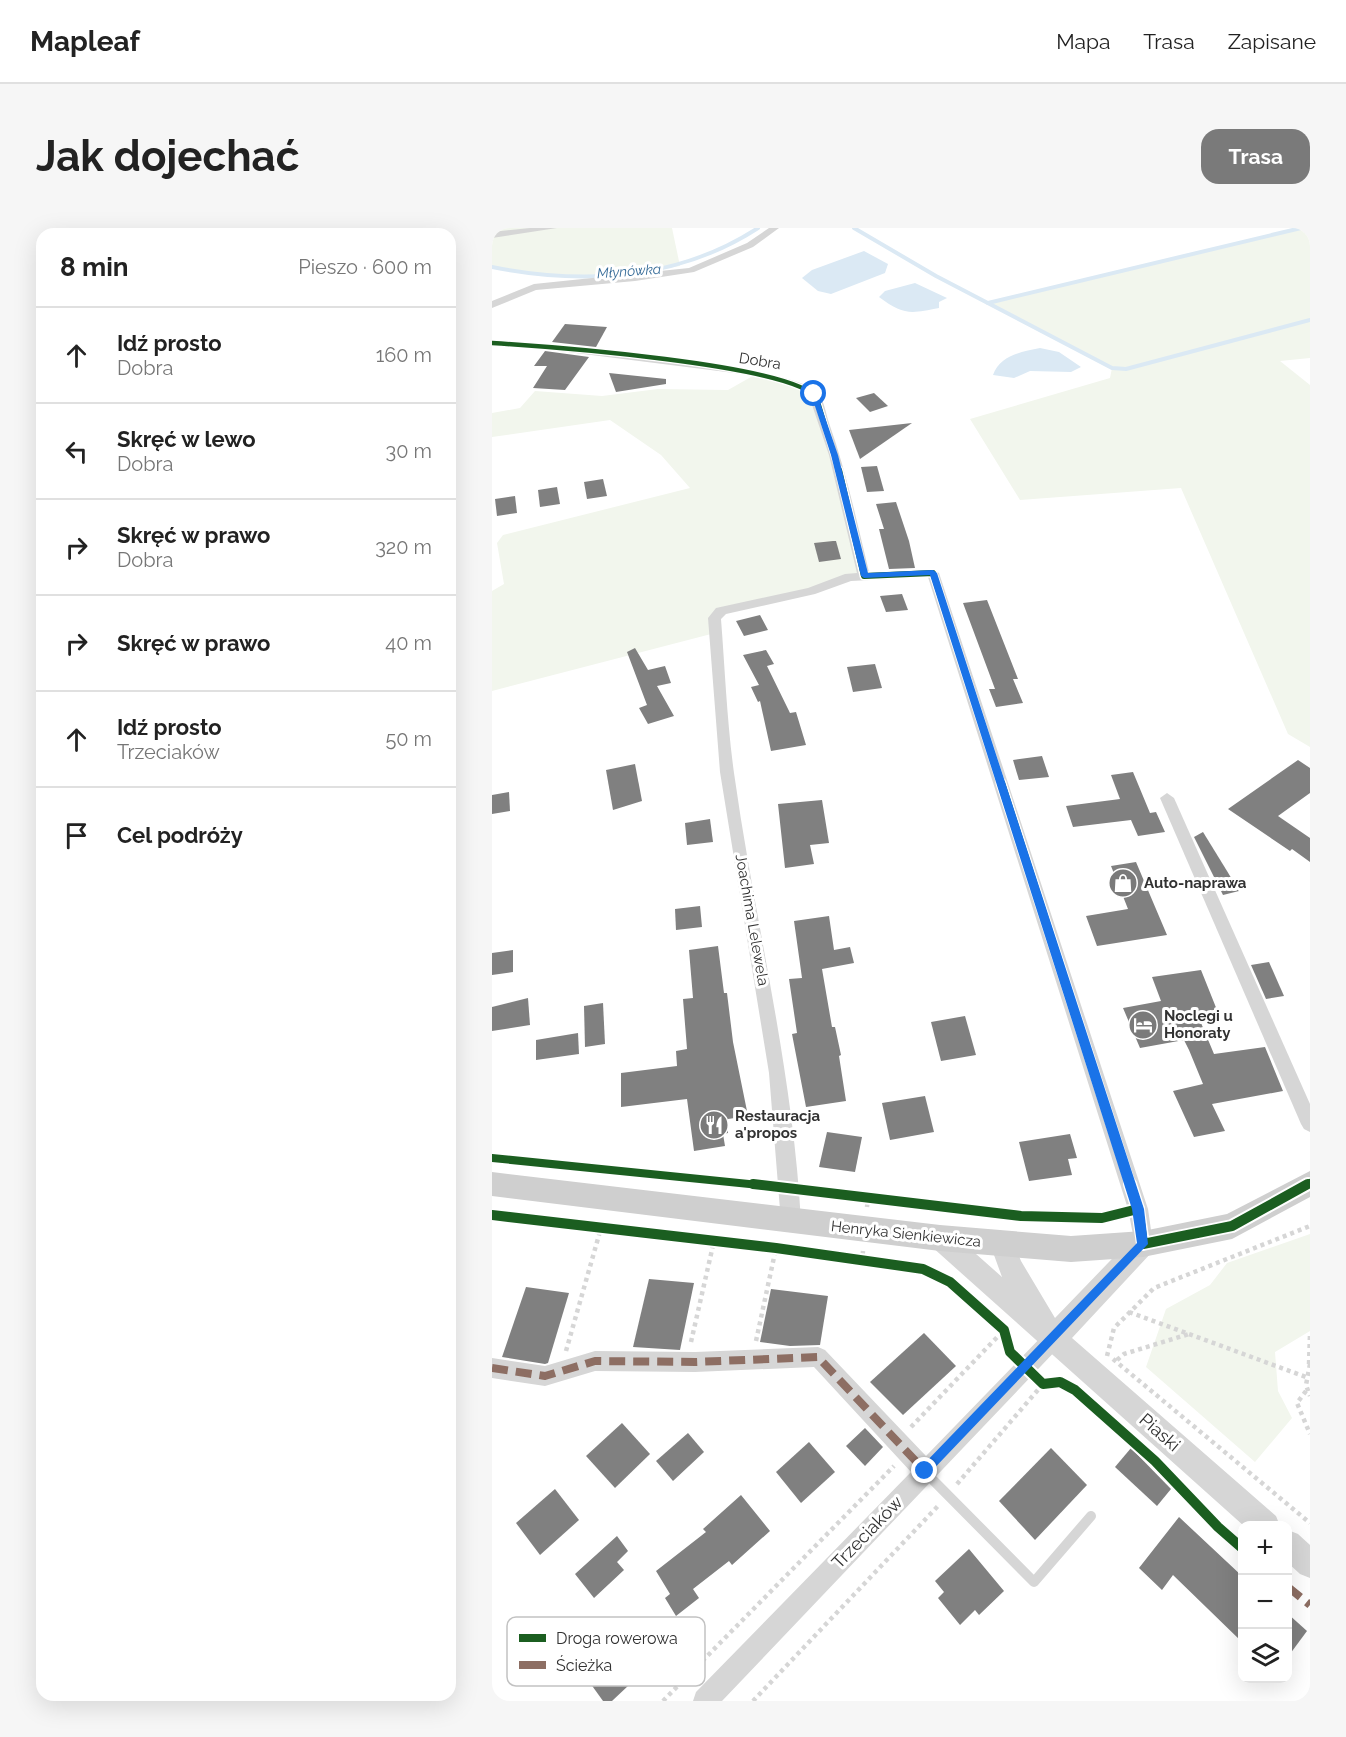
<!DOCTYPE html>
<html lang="pl">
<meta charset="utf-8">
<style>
:root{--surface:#fff;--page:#f6f6f6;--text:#222;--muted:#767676;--line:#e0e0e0;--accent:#7a7a7a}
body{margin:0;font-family:Raleway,sans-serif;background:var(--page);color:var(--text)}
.controls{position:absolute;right:18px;bottom:18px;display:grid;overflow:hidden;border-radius:12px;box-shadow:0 6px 24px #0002}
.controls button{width:54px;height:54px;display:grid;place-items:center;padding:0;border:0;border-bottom:2px solid var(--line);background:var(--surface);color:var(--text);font:30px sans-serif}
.stop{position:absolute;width:18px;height:18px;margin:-14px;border:4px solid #1a73e8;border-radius:50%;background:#fff}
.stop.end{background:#1a73e8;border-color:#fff;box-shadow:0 2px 6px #0008}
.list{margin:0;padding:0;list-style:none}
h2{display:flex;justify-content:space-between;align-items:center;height:78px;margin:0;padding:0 24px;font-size:26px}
h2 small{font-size:20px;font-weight:400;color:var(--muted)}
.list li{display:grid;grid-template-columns:39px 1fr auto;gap:18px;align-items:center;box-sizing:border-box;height:96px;padding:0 24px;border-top:2px solid var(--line)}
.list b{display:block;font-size:22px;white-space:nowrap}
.list p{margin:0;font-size:20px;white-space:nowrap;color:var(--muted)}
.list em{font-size:20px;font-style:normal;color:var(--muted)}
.icon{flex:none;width:33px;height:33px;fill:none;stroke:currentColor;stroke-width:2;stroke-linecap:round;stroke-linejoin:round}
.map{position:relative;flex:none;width:818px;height:1473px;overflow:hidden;border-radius:18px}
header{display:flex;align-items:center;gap:36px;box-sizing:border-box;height:84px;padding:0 30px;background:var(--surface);border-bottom:2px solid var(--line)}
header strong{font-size:28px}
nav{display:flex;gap:33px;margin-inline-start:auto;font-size:21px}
.intro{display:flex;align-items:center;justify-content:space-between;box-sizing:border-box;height:144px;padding:0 36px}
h1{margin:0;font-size:42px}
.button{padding:15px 27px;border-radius:18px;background:var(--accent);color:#fff;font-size:21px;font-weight:700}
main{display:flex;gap:36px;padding:0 36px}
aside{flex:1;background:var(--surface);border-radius:18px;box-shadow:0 6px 24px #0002}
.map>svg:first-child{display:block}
.green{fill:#f2f6ed}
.water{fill:#dbe9f4}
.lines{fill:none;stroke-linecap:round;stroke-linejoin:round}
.stream{stroke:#dbe9f4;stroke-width:4}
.building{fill:#808080}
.path{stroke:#d6d6d6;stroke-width:4.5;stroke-dasharray:4 4;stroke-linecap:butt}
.service{stroke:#d6d6d6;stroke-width:10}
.minor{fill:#d6d6d6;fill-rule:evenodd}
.tertiary{fill:#d6d6d6;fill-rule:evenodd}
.secondary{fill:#cfcfcf;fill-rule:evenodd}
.quiet{stroke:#8d6e63;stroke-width:8;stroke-dasharray:16 8;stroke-linecap:butt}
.cycleway-far3-casing{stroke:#fff;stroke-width:7}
.cycleway-far2-casing{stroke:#fff;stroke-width:9}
.cycleway-far1-casing{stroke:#fff;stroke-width:11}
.cycleway-casing{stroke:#fff;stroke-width:14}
.cycleway-far3{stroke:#1b5e20;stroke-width:4.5}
.cycleway-far2{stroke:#1b5e20;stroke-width:6}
.cycleway-far1{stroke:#1b5e20;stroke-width:8}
.cycleway{stroke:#1b5e20;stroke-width:10}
.route{fill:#1a73e8}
.labels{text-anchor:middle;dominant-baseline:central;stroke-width:6;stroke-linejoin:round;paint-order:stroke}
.far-water-label{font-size:14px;font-style:italic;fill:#396e9a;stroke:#fff}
.street-label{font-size:15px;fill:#323232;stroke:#fff}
.poi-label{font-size:15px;font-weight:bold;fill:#323232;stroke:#fff;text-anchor:start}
.near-street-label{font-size:18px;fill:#323232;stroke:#fff}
.key{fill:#fff;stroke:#c2c2c2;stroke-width:1.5}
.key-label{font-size:16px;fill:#323232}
</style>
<header>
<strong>Mapleaf</strong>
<nav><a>Mapa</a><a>Trasa</a><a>Zapisane</a></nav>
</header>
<div class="intro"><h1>Jak dojechać</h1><a class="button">Trasa</a></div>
<main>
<aside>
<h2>8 min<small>Pieszo · 600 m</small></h2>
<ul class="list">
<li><svg class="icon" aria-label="ahead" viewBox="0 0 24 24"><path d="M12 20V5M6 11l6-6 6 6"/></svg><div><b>Idź prosto</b><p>Dobra</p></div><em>160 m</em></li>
<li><svg class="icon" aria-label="left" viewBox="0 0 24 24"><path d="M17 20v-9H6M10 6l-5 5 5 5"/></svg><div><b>Skręć w lewo</b><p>Dobra</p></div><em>30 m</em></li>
<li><svg class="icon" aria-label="right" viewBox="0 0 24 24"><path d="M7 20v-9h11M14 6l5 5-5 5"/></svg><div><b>Skręć w prawo</b><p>Dobra</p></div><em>320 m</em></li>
<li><svg class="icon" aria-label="right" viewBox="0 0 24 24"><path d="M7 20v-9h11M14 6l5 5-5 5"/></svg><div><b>Skręć w prawo</b></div><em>40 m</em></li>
<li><svg class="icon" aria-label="ahead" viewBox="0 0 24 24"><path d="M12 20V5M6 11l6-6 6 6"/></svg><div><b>Idź prosto</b><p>Trzeciaków</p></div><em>50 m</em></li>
<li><svg class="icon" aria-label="arrive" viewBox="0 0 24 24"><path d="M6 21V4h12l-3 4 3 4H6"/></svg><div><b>Cel podróży</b></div></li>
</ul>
</aside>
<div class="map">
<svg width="818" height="1473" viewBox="0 0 818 1473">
<rect width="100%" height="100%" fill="#fff"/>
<g class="green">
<path d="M0 0H180L188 38C126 48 62 55 0 39Z"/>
<path d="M802 0H818V130L788 133 818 157V519L796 506 689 260 528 272 478 191 618 150 620 140 496 75Z"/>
<path d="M266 145 305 155 322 166 372 348 229 383 223 405 0 463V363L12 356 5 315 11 307 198 260 169 227 118 192 0 209V185L28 180 43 163 110 168 166 161 236 162Z"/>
<path d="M818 1006V1103L783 1124 786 1163 800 1190 763 1234 654 1139 674 1081 718 1057 735 1035Z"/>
</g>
<g class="water">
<path d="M372 23 396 36 393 45 339 66 326 63 310 50 320 42Z"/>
<path d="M423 55 455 70 447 74V80C418 86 411 87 387 69L393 63Z"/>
<path d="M548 120 567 124 589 139 579 144 538 143 522 150 501 147C508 127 529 124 548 120Z"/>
</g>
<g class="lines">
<g class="stream">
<path d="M362 0 444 48 620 140 634 141 818 92"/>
<path d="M0 39C91 57 186 52 266 0"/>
<path d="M496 75 809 0"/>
</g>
</g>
<g class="building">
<path d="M73 96 115 99 104 119 60 114Z"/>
<path d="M53 123 97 129 73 162 41 160 55 138H42Z"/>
<path d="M117 145 174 151V156L124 164Z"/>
<path d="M382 165 396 178 378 184 364 170Z"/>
<path d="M420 195 368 231 357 202Z"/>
<path d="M385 238 392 263 375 264 369 239Z"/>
<path d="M111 251 115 268 95 271 92 254Z"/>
<path d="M65 259 68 276 48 279 46 262Z"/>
<path d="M23 268 25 285 5 288 3 271Z"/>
<path d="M404 274 417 313 423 340 397 341 387 301H392L384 276Z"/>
<path d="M341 313H344L349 331 327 334 322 315Z"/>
<path d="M410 366 416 382 394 384 388 368Z"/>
<path d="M495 372 526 451H521L531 475 504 479 497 461H503L471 375Z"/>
<path d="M268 387 276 402 252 408 244 393Z"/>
<path d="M143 420 156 442 173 438 179 455 165 458 182 488 156 496 147 480 155 477 135 424Z"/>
<path d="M274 422 282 436 275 438 298 485 304 484 314 517 279 523 268 473 266 474 259 459 267 457 251 427Z"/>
<path d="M383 436 390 460 361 464 355 439Z"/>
<path d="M550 528 557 549 527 552 521 532Z"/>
<path d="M806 532 818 540V565L786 588 818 610V634L800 621 798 623 736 581Z"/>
<path d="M143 536 150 573 121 582 114 542Z"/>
<path d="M641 544 658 585 664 584 673 604 646 608 639 592 581 599 574 578 628 571 619 547Z"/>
<path d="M17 564 18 583 0 586V567Z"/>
<path d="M330 572 337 615 318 617 322 636 293 640 286 576Z"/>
<path d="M218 591 221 614 195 617 193 595Z"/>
<path d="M711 604 735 643 747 663 731 667 702 609Z"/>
<path d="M644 634 675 707 605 718 594 688 636 681 619 638Z"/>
<path d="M208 678 210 699 184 702 183 681Z"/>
<path d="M337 688 342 722 358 719 362 735 330 741 340 799H343L349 827 347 828 354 873 314 879 300 806 305 805 297 751 310 750 302 693Z"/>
<path d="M226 718 232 765H235L241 814 256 888 236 891V905L231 906 233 918 202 923 195 871 129 879V845L185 838 184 823 195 821 191 771 201 770 197 722Z"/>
<path d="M21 722V744L0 747V725Z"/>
<path d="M777 734 792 768 774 771 759 737Z"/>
<path d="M709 742 727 787 707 790 722 826 773 819 791 863 720 876 733 903 702 909 681 863 711 856 697 822 692 812 648 820 631 780 669 773 660 749Z"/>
<path d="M36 770 38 797 0 803V779Z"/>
<path d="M111 775 113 816 93 819 92 778Z"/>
<path d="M473 788 484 827 449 833 439 794Z"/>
<path d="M86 805 87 826 44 832V812Z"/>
<path d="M433 868 442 904 398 912 390 875Z"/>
<path d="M335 904 370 909 363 944 327 939Z"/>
<path d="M578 906 585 930 576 931 580 947 537 953 527 914Z"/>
<path d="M157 1051 202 1055 188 1122 141 1119Z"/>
<path d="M34 1059 77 1065 56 1135 53 1136 10 1129Z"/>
<path d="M279 1061 336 1068 328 1117 298 1118 268 1114Z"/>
<path d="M432 1105 464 1138 411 1187 378 1154Z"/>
<path d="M130 1195 158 1226 123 1260 94 1228Z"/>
<path d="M373 1200 391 1219 373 1238 354 1218Z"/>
<path d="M196 1205 212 1224 181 1253 164 1233Z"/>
<path d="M317 1214 343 1244 309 1275 284 1244Z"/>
<path d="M559 1220 595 1257 543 1312 507 1273Z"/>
<path d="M639 1220 679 1261 665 1278 623 1239Z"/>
<path d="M63 1261 87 1292 48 1327 24 1295Z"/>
<path d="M249 1267 278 1303 240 1337 237 1333 201 1361 207 1370 184 1388 173 1370 178 1366 164 1343 214 1304 211 1301Z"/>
<path d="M687 1289 750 1348V1414L681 1347 670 1362 647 1340Z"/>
<path d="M125 1308 136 1323 125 1334 132 1342 102 1370 83 1346Z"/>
<path d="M477 1321 512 1363 487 1387 483 1382 468 1397 446 1370 452 1364 443 1353Z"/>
<path d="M795 1385 815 1403 795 1430Z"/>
<path d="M128 1403 155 1440 120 1473H111L88 1441Z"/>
</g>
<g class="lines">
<g class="path">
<path d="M375 979 376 970"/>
<path d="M370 1034 371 1023"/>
<path d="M637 1084 814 1149"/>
<path d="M264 1113 284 1020"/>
<path d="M199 1114 222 1013"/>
<path d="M74 1123 109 1000"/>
<path d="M615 1128 622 1100 662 1060 818 998"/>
<path d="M621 1131 818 1295"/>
<path d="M625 1132 632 1126 697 1106"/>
<path d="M817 1136 818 1106"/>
<path d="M818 1136 814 1157 818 1168"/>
<path d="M814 1163 805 1175 818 1206"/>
<path d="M419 1199 512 1102"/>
<path d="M465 1256 551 1156"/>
<path d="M171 1473 402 1238"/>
<path d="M261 1473 446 1278"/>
</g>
<path class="service" d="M433 1244 542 1354 599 1288"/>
<g class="minor">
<path d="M38 0H65L0 10V4Z"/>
<path d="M277 0H287L261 19 202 44 143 53 44 62 0 80V73L42 56 197 40 255 15Z"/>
<path d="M0 112C47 114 304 137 326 165 332 172 334 186 337 195 354 243 365 294 377 344L441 341 447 345 656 981 661 1016 658 1022 651 1025 644 1022 636 981 436 349 359 353 323 366 234 386 229 391C233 442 235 494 242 545 263 695 301 842 309 994L306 1000 299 1003 292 1000 289 994 277 845 228 544 216 390 224 380 316 360 353 346 365 345 337 227 317 168 301 157 266 148 44 120 0 118Z"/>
<path d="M675 565 682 570 818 876V904L812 901 809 896 668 570Z"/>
<path d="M562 1100 569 1103 572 1110 569 1117 230 1473H201L204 1464 419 1244 322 1139 203 1144 103 1143 53 1158 0 1150V1130L53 1138 103 1123 203 1124 326 1119 333 1122 434 1228 555 1103Z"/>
</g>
<g class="tertiary">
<path d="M448 999 457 1002 510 1049 498 1016 501 1008 510 1005 519 1008 529 1033 563 1090 642 1008 651 1005 660 1008 663 1016 660 1024 580 1110 784 1288 788 1298H752L439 1018 436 1010 439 1002Z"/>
<path d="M796 1302 806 1306 818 1317V1350L808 1346 796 1335Z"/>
</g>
<path class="secondary" d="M818 943V969L740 1011 651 1029 579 1034 448 1023 0 968V944L448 997 579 1008 651 1003 735 986Z"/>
<g class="quiet">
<path d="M0 1140 53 1148 103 1133 203 1134 326 1129 433 1243"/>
<path d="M796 1359 818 1377"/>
</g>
<g class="cycleway-far3-casing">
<path id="cycleway-far3" d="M0 115C48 118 305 136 325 171L347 244"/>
</g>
<g class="cycleway-far2-casing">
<path id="cycleway-far2" d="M347 242 372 348 441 345 509 556"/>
</g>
<g class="cycleway-far1-casing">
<g id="cycleway-far1">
<path d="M509 555 639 958"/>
<path d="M0 930 276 958"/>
<path d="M813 958 818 955"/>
</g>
</g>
<g class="cycleway-casing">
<g id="cycleway">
<path d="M261 956 529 988 610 990 646 981"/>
<path d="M638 956 646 981 651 1016 740 998 816 956"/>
<path d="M0 987 284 1020 431 1041 458 1054 512 1102 518 1124 551 1156 568 1154 583 1162 663 1233 726 1299 750 1320"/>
</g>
</g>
<use href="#cycleway-far3" class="cycleway-far3"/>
<use href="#cycleway-far2" class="cycleway-far2"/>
<use href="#cycleway-far1" class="cycleway-far1"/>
<use href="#cycleway" class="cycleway"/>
</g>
<path class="route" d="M322 164 325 166 346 227 376 345 441 342 445 345 652 981 656 1016 433 1250 427 1243 429 1239 645 1015 640 981 438 347 372 350 369 348 339 227 319 166Z"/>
<defs>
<g id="shop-disc" transform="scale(1.5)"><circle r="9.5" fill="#7a7a7a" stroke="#fff"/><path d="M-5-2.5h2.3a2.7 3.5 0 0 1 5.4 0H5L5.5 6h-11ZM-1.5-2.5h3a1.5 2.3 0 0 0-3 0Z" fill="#fff"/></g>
<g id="hotel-disc" transform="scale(1.5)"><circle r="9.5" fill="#7a7a7a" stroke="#fff"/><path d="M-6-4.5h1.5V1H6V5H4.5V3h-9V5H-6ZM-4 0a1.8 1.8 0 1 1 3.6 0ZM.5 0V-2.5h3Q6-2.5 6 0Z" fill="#fff"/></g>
<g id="restaurant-disc" transform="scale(1.5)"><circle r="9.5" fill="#7a7a7a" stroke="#fff"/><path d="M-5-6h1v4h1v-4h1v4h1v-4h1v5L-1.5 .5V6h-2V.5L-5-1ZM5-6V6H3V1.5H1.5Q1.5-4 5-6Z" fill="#fff"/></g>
</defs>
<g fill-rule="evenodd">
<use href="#shop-disc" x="631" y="655"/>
<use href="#hotel-disc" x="651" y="797"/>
<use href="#restaurant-disc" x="222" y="897"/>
</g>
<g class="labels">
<g class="far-water-label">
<text transform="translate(137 43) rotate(-4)">Młynówka</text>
</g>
<g class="street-label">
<text transform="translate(268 133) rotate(9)">Dobra</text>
<text transform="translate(260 692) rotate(80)">Joachima Lelewela</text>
<text transform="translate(414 1006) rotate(6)">Henryka Sienkiewicza</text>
</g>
<g class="poi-label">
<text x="652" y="655">Auto-naprawa</text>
<text x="672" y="788">Noclegi u<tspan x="672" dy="17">Honoraty</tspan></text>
<text x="243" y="888">Restauracja<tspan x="243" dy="17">a'propos</tspan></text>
</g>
<g class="near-street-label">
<text transform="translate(668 1204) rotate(41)">Piaski</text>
<text transform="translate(375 1304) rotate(-46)">Trzeciaków</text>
</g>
</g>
<rect x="15" y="1389" width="198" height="69" rx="9" class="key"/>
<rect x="27" y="1406" width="27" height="8" fill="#1b5e20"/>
<rect x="27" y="1433" width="27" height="8" fill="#8d6e63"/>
<g class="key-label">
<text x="64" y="1416">Droga rowerowa</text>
<text x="64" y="1443">Ścieżka</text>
</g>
</svg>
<div class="controls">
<button>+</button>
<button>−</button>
<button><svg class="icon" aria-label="layers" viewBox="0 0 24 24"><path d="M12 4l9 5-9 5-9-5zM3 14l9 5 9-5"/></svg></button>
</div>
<div class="stop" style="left:322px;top:166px"></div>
<div class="stop end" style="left:433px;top:1243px"></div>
</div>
</main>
